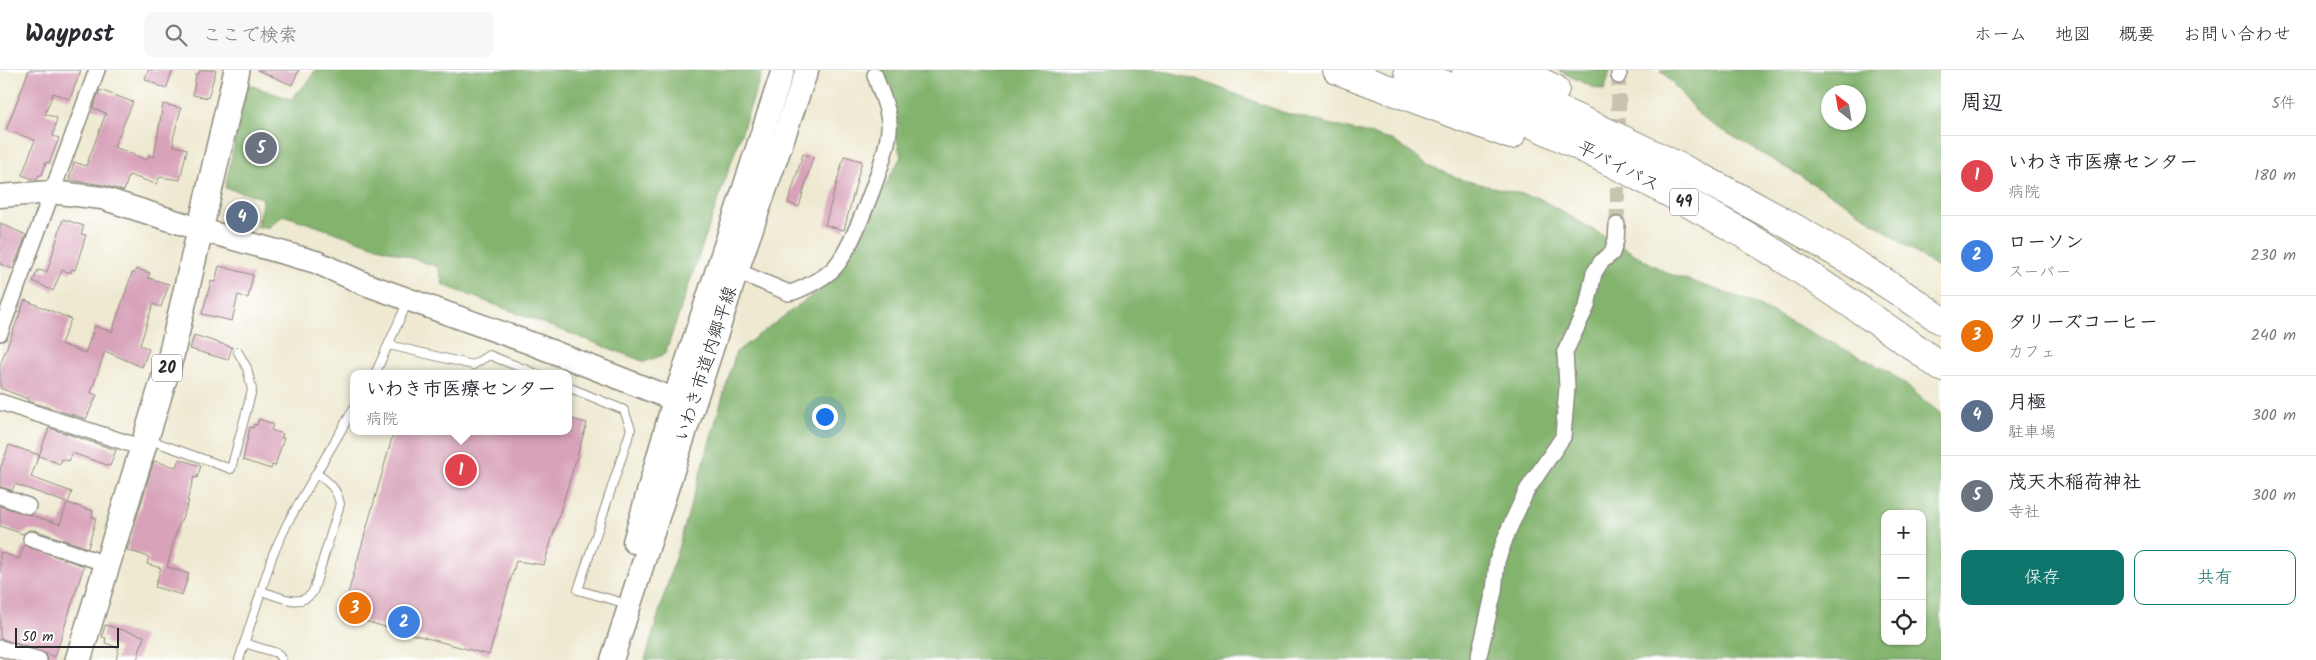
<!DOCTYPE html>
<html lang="ja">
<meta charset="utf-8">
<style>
:root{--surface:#fff;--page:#f7f7f7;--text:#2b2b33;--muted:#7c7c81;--line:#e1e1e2;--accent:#0f766e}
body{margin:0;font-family:Kalam,"Klee One",sans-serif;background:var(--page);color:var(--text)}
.controls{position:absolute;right:15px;bottom:15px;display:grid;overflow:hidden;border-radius:10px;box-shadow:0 1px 4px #0004}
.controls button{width:45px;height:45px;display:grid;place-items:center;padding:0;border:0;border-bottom:1px solid var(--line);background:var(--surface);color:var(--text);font:25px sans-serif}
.compass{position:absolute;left:1821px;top:15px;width:45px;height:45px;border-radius:50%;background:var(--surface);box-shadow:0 1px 4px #0004;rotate:329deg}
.scale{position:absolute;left:15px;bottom:12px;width:104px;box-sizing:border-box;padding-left:5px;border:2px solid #2b2b2b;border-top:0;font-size:14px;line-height:18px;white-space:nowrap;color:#2b2b2b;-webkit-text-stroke:4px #fff;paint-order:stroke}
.you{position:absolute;left:824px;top:346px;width:18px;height:18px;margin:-12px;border:4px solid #fff;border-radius:50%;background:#1a73e8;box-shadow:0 0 0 8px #1a73e833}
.badge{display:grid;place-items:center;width:32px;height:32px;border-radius:50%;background:var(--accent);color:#fff;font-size:16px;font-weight:700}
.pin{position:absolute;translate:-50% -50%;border:2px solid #fff;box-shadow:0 1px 5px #0006}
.popup{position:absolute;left:350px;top:300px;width:222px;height:65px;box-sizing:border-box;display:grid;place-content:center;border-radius:10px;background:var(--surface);filter:drop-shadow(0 1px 4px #0005);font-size:16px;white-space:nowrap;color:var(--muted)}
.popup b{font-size:19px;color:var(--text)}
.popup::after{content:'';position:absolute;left:50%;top:100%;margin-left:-10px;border:10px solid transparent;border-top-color:var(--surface)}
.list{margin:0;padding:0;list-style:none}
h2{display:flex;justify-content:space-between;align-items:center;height:65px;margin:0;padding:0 20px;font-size:21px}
h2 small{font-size:16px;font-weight:400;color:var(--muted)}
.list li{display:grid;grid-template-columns:32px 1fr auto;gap:15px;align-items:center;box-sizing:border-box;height:80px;padding:0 20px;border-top:1px solid var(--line)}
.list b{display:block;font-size:19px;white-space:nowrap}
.list p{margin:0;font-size:16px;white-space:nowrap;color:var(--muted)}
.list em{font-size:16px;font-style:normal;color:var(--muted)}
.actions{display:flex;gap:10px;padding:15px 20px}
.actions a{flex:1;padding:11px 0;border:1px solid var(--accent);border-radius:10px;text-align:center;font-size:18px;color:var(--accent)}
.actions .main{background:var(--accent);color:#fff}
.icon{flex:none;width:28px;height:28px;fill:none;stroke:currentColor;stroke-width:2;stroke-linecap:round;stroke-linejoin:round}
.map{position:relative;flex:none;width:1941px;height:590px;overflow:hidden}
header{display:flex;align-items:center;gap:30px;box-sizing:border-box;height:70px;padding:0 25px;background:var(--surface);border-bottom:1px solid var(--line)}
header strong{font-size:24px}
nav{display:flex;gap:28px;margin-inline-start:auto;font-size:18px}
.search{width:350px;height:45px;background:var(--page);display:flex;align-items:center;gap:12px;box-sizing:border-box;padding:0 18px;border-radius:10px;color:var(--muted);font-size:19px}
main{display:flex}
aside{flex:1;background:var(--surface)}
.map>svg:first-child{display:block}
.forest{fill:#83b46e;stroke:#57704c;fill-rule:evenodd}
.building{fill:#d8a2b9}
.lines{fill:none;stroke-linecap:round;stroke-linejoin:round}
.street-tunnel{stroke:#c7c3af;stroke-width:15;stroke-dasharray:15 8;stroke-linecap:butt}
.lane-casing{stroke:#8c8a7e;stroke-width:10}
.street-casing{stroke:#8c8a7e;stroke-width:18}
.secondary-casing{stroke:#8c8a7e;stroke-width:25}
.primary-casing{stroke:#8c8a7e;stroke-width:28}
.highway-casing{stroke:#8c8a7e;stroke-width:30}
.lane{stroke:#fff;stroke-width:8}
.street{stroke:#fff;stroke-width:15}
.secondary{stroke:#fff;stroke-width:22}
.primary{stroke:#fff;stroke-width:25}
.highway{stroke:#fff;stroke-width:28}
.labels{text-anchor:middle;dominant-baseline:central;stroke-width:4.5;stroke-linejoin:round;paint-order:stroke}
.shield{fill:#fff;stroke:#6b6b6b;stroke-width:1}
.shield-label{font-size:16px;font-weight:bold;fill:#2b2b2b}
.street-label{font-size:18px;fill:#2b2b2b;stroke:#fff}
</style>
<header>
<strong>Waypost</strong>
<div class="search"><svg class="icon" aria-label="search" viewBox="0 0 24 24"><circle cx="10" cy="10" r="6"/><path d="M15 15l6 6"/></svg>ここで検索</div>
<nav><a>ホーム</a><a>地図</a><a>概要</a><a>お問い合わせ</a></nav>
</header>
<main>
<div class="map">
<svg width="1941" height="590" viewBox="0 0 1941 590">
<rect width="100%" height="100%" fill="#fff"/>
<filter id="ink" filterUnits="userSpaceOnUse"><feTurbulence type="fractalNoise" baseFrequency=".02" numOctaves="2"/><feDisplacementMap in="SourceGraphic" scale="10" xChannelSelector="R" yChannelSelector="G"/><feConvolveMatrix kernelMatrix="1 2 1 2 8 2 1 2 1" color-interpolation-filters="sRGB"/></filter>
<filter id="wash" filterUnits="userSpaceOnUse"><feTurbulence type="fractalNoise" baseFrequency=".0096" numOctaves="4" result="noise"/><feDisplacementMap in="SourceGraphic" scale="20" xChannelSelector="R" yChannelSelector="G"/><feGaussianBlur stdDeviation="1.12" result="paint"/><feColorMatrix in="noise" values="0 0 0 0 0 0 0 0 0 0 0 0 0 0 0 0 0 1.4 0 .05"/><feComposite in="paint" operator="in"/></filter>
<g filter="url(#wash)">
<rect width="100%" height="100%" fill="#eee9d0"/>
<g class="forest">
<path d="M315 0H763L665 284 645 292 443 215 438 197 283 145 270 157H257L263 128 225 118 247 14 290 29 310 10Z"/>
<path d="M881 0H1162L1199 10 1282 42 1392 70 1433 98 1463 110 1539 128 1667 203 1747 230 1890 302 1941 344V590H645L736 282 831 211 901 87ZM1885 444H1922V571H1885Z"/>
<path d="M1558 0H1610L1605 20 1592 17Z"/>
<path d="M1661 0H1941V201L1852 137 1702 48ZM1858 22V52H1828V22Z"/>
</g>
<g id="blocks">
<g class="building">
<path d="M29 0H81L70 29 53 23 45 44 57 48 53 66 59 68 49 93 46 92 42 105H39L36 110 22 105 35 70 6 60Z"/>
<path d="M148 0H173L166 19 145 9Z"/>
<path d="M200 0H216L208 28 193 25 196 4H199Z"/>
<path d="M257 0H299L292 15Z"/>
<path d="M100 20 133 32 114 77 147 90 149 85 154 87 163 34 181 38 173 69 174 76 187 79 180 110 160 107 156 114 129 105 124 121 104 115 69 110 74 92 86 96 106 43 93 38Z"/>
<path d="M803 84 813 87 799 137 788 133Z"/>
<path d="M844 86 862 91 844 160 825 155Z"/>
<path d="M63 149 84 156 81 164 86 165 75 200 72 199 71 203 62 200 53 221 33 211 38 200 47 202Z"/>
<path d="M0 153 26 165 13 199 0 194Z"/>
<path d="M219 196 253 205 248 228 238 225 232 251 202 244 211 211 215 212Z"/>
<path d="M136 199 150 203 148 208 169 214 161 237 153 234 140 275 149 279 142 297 105 281 91 323 97 325 86 349 28 331V329L0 318V295L25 230 71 249 61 274 85 283 95 256 112 262 132 203 134 204Z"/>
<path d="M194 265 232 277 228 290 190 279Z"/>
<path d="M568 348 587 353 544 495 516 491 489 585 342 545 394 361H568Z"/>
<path d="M259 349 273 354 271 360 283 364 281 368H284L275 396 272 395 271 399 243 390 250 357 253 358 254 354 257 355Z"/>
<path d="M49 358 116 380 110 396 72 383 69 391 62 389 60 394 39 386Z"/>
<path d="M9 375 39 385 31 407 72 422 68 433 93 441 92 447 96 448 88 478 34 460H29L23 464 0 456V436L60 454 67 433 15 414 12 420 0 417V399Z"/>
<path d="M179 389 201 396 197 408 194 407 187 431H189L176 463 167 497 189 504 182 525 155 517 161 498 147 494 149 487 127 480 154 391 176 397Z"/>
<path d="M24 475 84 496 55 587 0 568V482L19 489Z"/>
<path d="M105 555 144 566 137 590H116L119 578 105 573 106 568 102 567Z"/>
</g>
</g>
</g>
<g filter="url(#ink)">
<use href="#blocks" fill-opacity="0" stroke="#8c8a7e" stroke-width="1"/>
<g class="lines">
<path class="street-tunnel" d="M1617 155 1619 6"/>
<g class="lane-casing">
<g id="lane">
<path d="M389 275 473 295 489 285 537 304"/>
<path d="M375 304 408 231"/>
<path d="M568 317 624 340 631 359 578 520 617 531"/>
<path d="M150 370 231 399 252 320 247 298 238 282"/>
<path d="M261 521C279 526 300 539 313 522L340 434C337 418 328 412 316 403"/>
<path d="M244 573 277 583 282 590"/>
<path d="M239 590 273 484 288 452 354 338"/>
</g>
</g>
<g class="street-casing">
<g id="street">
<path d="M1619 6V0"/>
<path d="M737 201 789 223C800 221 828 206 835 197 853 177 887 87 889 60 891 42 880 22 875 5"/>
<path d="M0 263 97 0"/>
<path d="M0 332 143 378"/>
<path d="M0 426 28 436"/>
<path d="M31 469 107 494"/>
<path d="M0 578 39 590"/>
<path d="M1478 590 1494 521 1497 491 1508 461 1527 420 1563 367 1567 317 1565 282 1587 236 1594 203 1601 192 1612 183 1616 170 1617 155"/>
</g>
</g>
<g class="secondary-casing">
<g id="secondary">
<path d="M0 126 51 122 102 128 202 160 316 192 365 214 533 274 693 337"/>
<path d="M634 472 674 330 783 0"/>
<path d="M612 590 737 201 807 0"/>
</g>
</g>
<g class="primary-casing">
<path id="primary" d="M78 590 171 286 237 0"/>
</g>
<g class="highway-casing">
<g id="highway">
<path d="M1337 0 1511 65"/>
<path d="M1408 0C1523 45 1635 102 1742 163 1802 198 1858 239 1916 278L1941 297"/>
<path d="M1466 0C1632 70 1793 147 1941 250"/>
<path d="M1516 0 1555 19"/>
</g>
</g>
<use href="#lane" class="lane"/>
<use href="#street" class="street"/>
<use href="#secondary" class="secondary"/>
<use href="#primary" class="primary"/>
<use href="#highway" class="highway"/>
</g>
</g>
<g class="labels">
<g class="shield">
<rect x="1670" y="118.5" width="28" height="27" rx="4"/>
<rect x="152" y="284.5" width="30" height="27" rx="4"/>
</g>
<g class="shield-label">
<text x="1684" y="132">49</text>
<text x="167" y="298">20</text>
</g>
<g class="street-label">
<text transform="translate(1618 97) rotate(27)">平バイパス</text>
<text transform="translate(707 294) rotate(-72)">いわき市道内郷平線</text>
</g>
</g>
</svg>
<div class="controls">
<button>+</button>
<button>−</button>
<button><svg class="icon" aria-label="locate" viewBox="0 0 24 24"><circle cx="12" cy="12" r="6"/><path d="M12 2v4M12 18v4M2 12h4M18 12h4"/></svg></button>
</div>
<svg class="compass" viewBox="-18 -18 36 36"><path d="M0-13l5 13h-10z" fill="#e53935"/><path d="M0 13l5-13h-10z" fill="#7c7c81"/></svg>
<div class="scale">50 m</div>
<div class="you"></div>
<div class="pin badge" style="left:461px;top:400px;background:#e0444e">1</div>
<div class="popup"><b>いわき市医療センター</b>病院</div>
<div class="pin badge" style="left:404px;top:552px;background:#3f7fe0">2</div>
<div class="pin badge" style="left:355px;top:538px;background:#e8710a">3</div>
<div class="pin badge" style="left:242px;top:147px;background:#5c6f8a">4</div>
<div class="pin badge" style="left:261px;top:78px;background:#6b7280">5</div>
</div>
<aside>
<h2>周辺<small>5件</small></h2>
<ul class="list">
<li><span class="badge" style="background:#e0444e">1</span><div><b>いわき市医療センター</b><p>病院</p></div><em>180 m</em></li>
<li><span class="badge" style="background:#3f7fe0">2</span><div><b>ローソン</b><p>スーパー</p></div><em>230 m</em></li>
<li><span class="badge" style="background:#e8710a">3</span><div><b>タリーズコーヒー</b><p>カフェ</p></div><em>240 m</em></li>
<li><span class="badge" style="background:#5c6f8a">4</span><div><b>月極</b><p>駐車場</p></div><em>300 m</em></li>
<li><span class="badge" style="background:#6b7280">5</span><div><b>茂天木稲荷神社</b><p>寺社</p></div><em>300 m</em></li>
</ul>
<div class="actions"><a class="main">保存</a><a>共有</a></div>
</aside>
</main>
